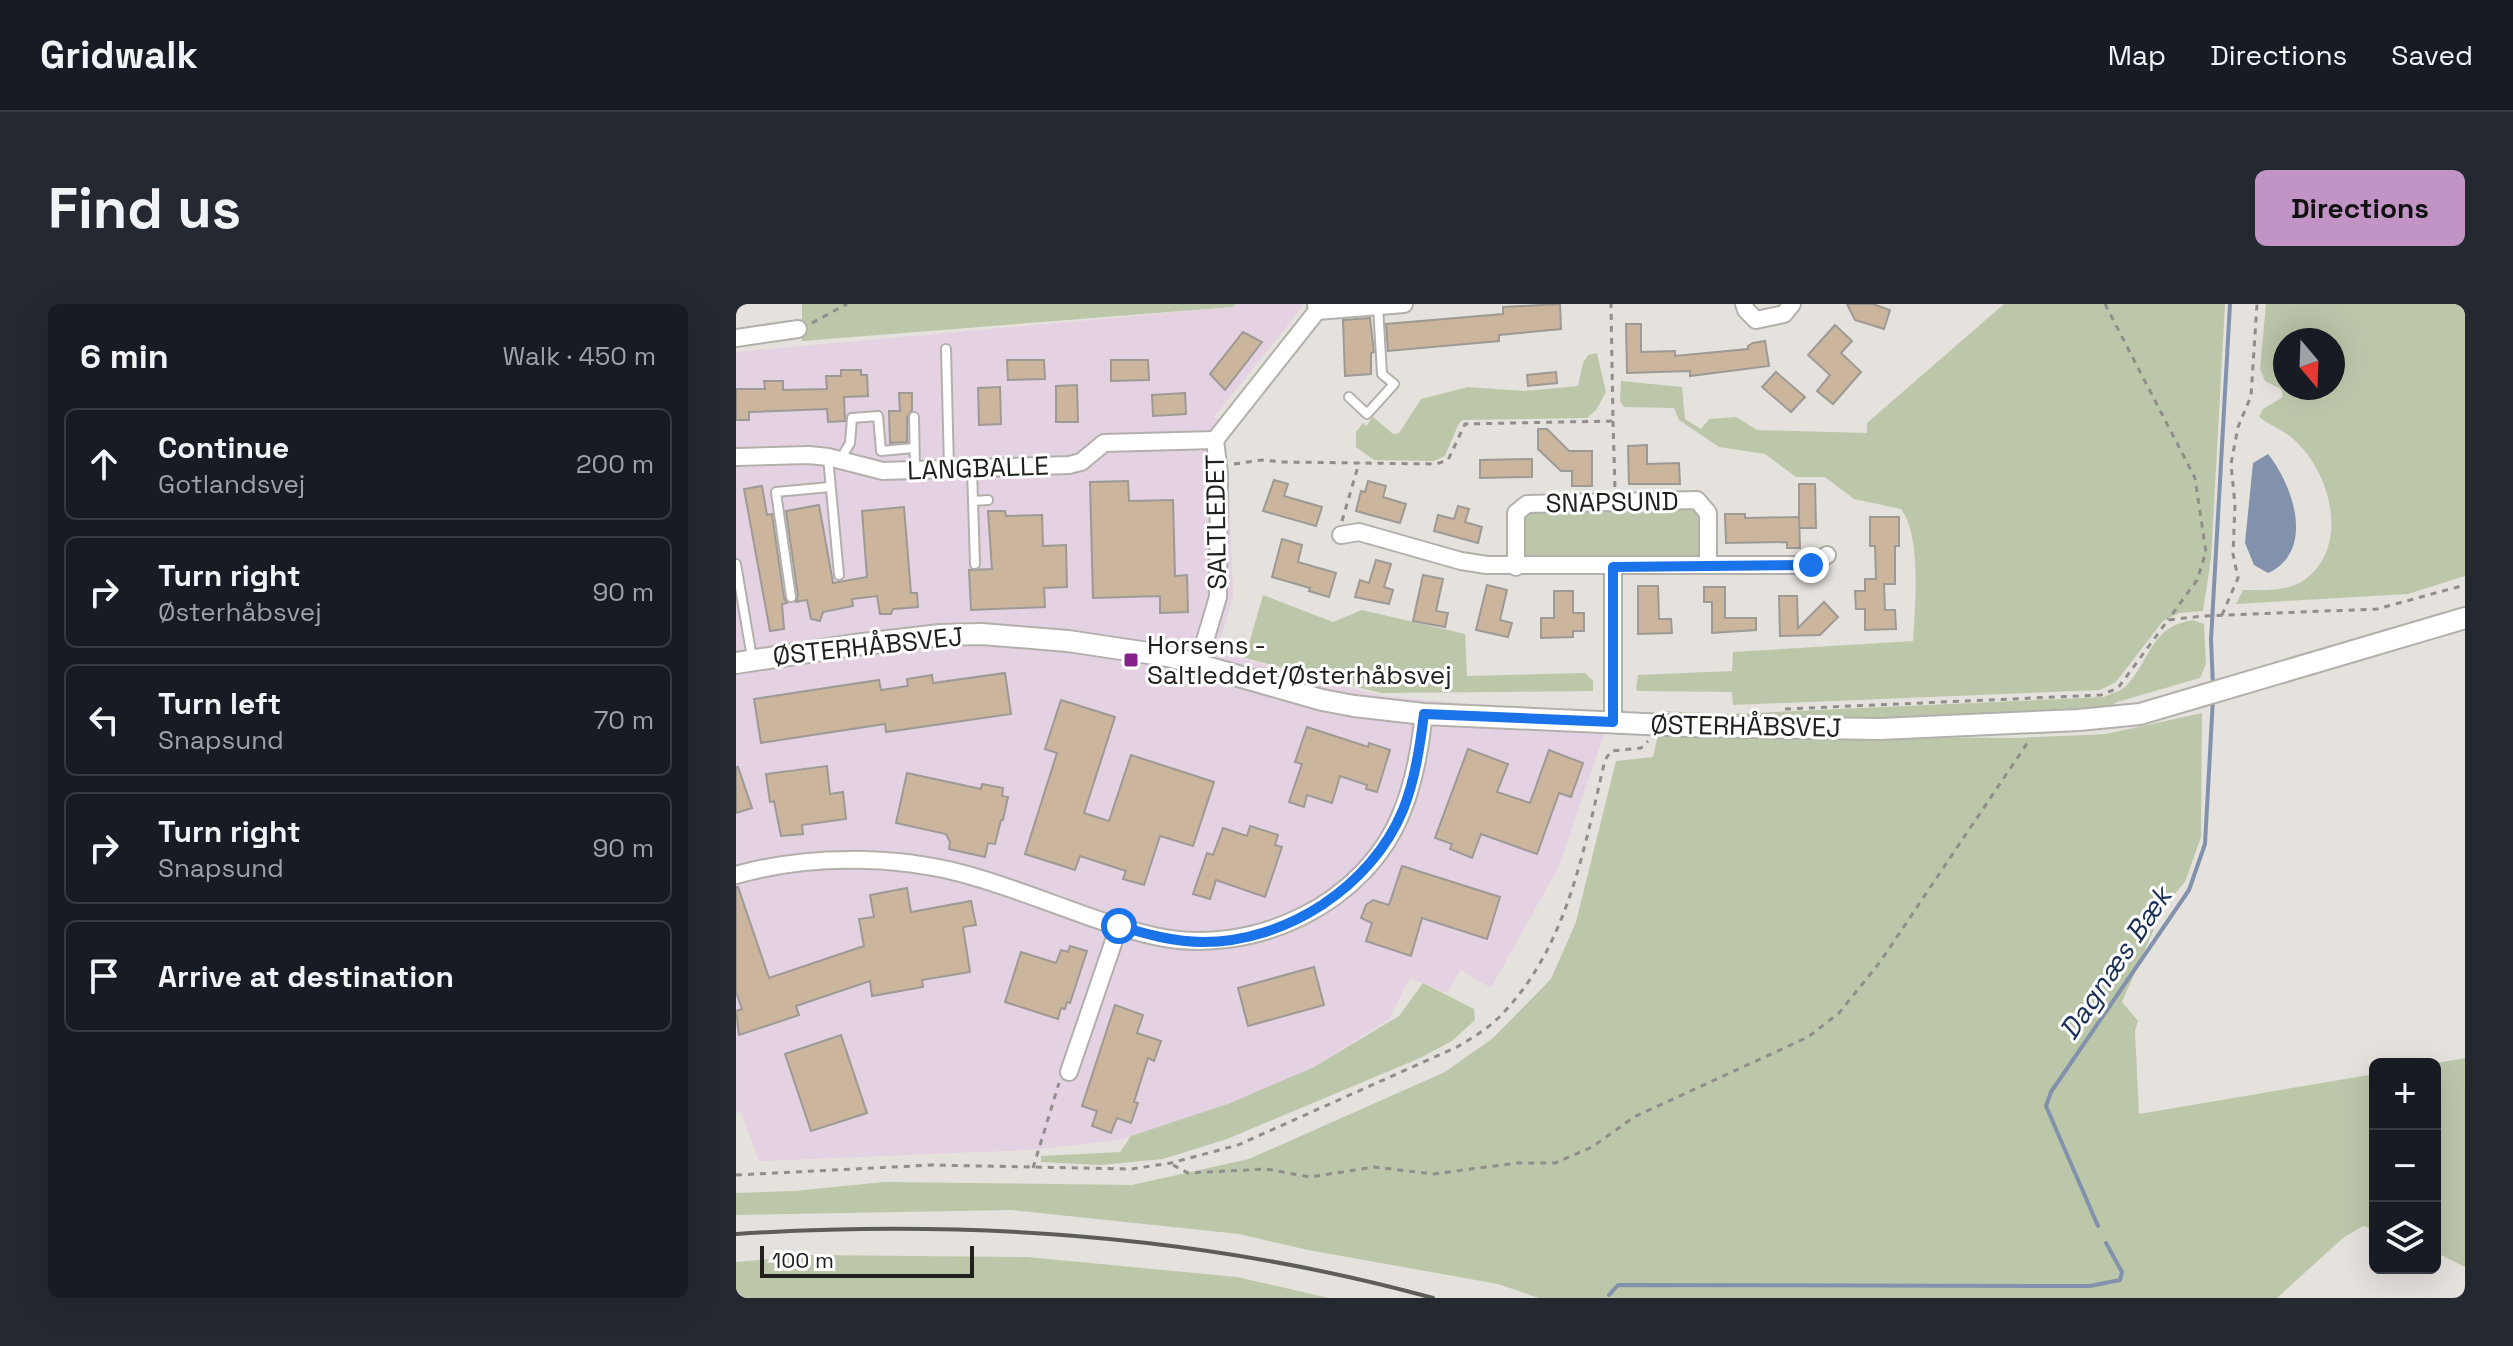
<!DOCTYPE html>
<meta charset="utf-8">
<style>
:root{--surface:#171b24;--page:#242831;--text:#f1f3f6;--muted:#9ea1a6;--line:#363941;--accent:#c194c5}
body{margin:0;font-family:"Space Grotesk",sans-serif;background:var(--page);color:var(--text)}
.controls{position:absolute;right:24px;bottom:24px;display:grid;overflow:hidden;border-radius:12px;box-shadow:0 8px 32px #0002}
.controls button{width:72px;height:72px;display:grid;place-items:center;padding:0;border:0;border-bottom:2px solid var(--line);background:var(--surface);color:var(--text);font:40px sans-serif}
.compass{position:absolute;left:1537px;top:24px;width:72px;height:72px;border-radius:50%;background:var(--surface);box-shadow:0 8px 32px #0002;rotate:161deg}
.scale{position:absolute;left:24px;bottom:20px;width:214px;box-sizing:border-box;padding-left:8px;border:4px solid #21201e;border-top:0;font-size:22px;line-height:28px;white-space:nowrap;color:#21201e;-webkit-text-stroke:6px #fff;paint-order:stroke}
.stop{position:absolute;width:24px;height:24px;margin:-18px;border:6px solid #1a73e8;border-radius:50%;background:#fff}
.stop.end{background:#1a73e8;border-color:#fff;box-shadow:0 2px 8px #0008}
.list{margin:0;padding:0;list-style:none}
h2{display:flex;justify-content:space-between;align-items:center;height:104px;margin:0;padding:0 32px;font-size:34px}
h2 small{font-size:26px;font-weight:400;color:var(--muted)}
.list li{display:grid;grid-template-columns:52px 1fr auto;gap:24px;align-items:center;box-sizing:border-box;height:112px;margin:0 16px 16px;padding:0 16px;border:2px solid var(--line);border-radius:12px}
.list b{display:block;font-size:30px;white-space:nowrap}
.list p{margin:0;font-size:26px;white-space:nowrap;color:var(--muted)}
.list em{font-size:26px;font-style:normal;color:var(--muted)}
.icon{flex:none;width:44px;height:44px;fill:none;stroke:currentColor;stroke-width:2;stroke-linecap:round;stroke-linejoin:round}
.map{position:relative;flex:none;width:1729px;height:994px;overflow:hidden;border-radius:12px}
header{display:flex;align-items:center;gap:48px;box-sizing:border-box;height:112px;padding:0 40px;background:var(--surface);border-bottom:2px solid var(--line)}
header strong{font-size:38px}
nav{display:flex;gap:44px;margin-inline-start:auto;font-size:28px}
.intro{display:flex;align-items:center;justify-content:space-between;box-sizing:border-box;height:192px;padding:0 48px}
h1{margin:0;font-size:56px}
.button{padding:20px 36px;border-radius:12px;background:var(--accent);color:#111;font-size:28px;font-weight:700}
main{display:flex;gap:48px;padding:0 48px}
aside{flex:1;background:var(--surface);border-radius:12px;box-shadow:0 8px 32px #0002}
.map>svg:first-child{display:block}
.industrial{fill:#e4d1e2}
.green{fill:#bcc7aa;fill-rule:evenodd}
.water{fill:#8292ac}
.lines{fill:none;stroke-linecap:round;stroke-linejoin:round}
.stream{stroke:#8292ac;stroke-width:4}
.building{fill:#cbb59c;stroke:#9d9a96;stroke-width:2}
.service-casing{stroke:#b3b0ac;stroke-width:12}
.minor-casing{stroke:#b3b0ac;stroke-width:20}
.tertiary-casing{stroke:#b3b0ac;stroke-width:24}
.path{stroke:#908d8a;stroke-width:3;stroke-dasharray:6 6;stroke-linecap:butt}
.service{stroke:#fff;stroke-width:8}
.minor{stroke:#fff;stroke-width:16}
.tertiary{stroke:#fff;stroke-width:20}
.rail{stroke:#5e5c59;stroke-width:4}
.route{stroke:#1a73e8;stroke-width:10}
.poi-dot{fill:#86218a;stroke:#fff;stroke-width:3}
.labels{text-anchor:middle;dominant-baseline:central;stroke-width:6;stroke-linejoin:round;paint-order:stroke}
.street-label{font-size:26px;fill:#21201e;stroke:#fff}
.poi-label{font-size:26px;fill:#21201e;stroke:#fff;text-anchor:start}
.water-label{font-size:28px;font-style:italic;fill:#1a2f55;stroke:#fff}
</style>
<header>
<strong>Gridwalk</strong>
<nav><a>Map</a><a>Directions</a><a>Saved</a></nav>
</header>
<div class="intro"><h1>Find us</h1><a class="button">Directions</a></div>
<main>
<aside>
<h2>6 min<small>Walk · 450 m</small></h2>
<ul class="list">
<li><svg class="icon" aria-label="ahead" viewBox="0 0 24 24"><path d="M12 20V5M6 11l6-6 6 6"/></svg><div><b>Continue</b><p>Gotlandsvej</p></div><em>200 m</em></li>
<li><svg class="icon" aria-label="right" viewBox="0 0 24 24"><path d="M7 20v-9h11M14 6l5 5-5 5"/></svg><div><b>Turn right</b><p>Østerhåbsvej</p></div><em>90 m</em></li>
<li><svg class="icon" aria-label="left" viewBox="0 0 24 24"><path d="M17 20v-9H6M10 6l-5 5 5 5"/></svg><div><b>Turn left</b><p>Snapsund</p></div><em>70 m</em></li>
<li><svg class="icon" aria-label="right" viewBox="0 0 24 24"><path d="M7 20v-9h11M14 6l5 5-5 5"/></svg><div><b>Turn right</b><p>Snapsund</p></div><em>90 m</em></li>
<li><svg class="icon" aria-label="arrive" viewBox="0 0 24 24"><path d="M6 21V4h12l-3 4 3 4H6"/></svg><div><b>Arrive at destination</b></div></li>
</ul>
</aside>
<div class="map">
<svg width="1729" height="994" viewBox="0 0 1729 994">
<rect width="100%" height="100%" fill="#e5e1dd"/>
<path class="industrial" d="M500 0H564L567 2 478 113 486 119 493 172 497 292 481 348 646 392 808 407 862 408 868 430 823 562 755 684 725 666 711 689 674 674 653 715 578 763 494 799 384 836 293 846 23 857 5 808 0 809V48L497 3Z"/>
<g class="green">
<path d="M66 0H500L497 3 66 37Z"/>
<path d="M1268 0H1489L1475 255 1467 307 1443 309 1427 317 1380 378 1364 386 997 401 996 388 902 387 900 385 902 371 996 367 997 348 1177 337C1179 302 1186 233 1165 205L1118 195 1089 173H1060L1029 150 983 143 943 116 938 104 888 103 884 97 885 77 946 83 949 115 965 125 973 115 1000 113 1021 126 1131 129V119Z"/>
<path d="M1530 0H1729V272L1672 290 1500 300 1507 286C1527 286 1552 288 1568 276 1616 242 1594 165 1555 133 1545 125 1533 121 1523 113L1527 105 1547 93 1545 85 1529 77 1524 65ZM1549 36H1597V84H1549Z"/>
<path d="M861 49 870 88 860 106 851 114 727 116 723 119 709 152 698 157 638 156 620 143V128L627 119 630 122 637 113 657 130 663 129 685 95 732 83 788 87 842 82 847 59 852 51Z"/>
<path d="M962 203 967 209 968 250 962 257H793L786 252V209L791 204Z"/>
<path d="M527 291 597 318 626 306 729 330 731 372 849 369 857 377V387L645 389 509 354Z"/>
<path d="M1457 316 1468 320 1470 360 1464 374 1381 398 1370 406C1222 415 1070 424 922 407L995 410 1368 393C1376 389 1386 387 1391 381 1415 355 1415 322 1457 316Z"/>
<path d="M1466 409 1465 533 1449 578 1428 602 1386 698 1402 717 1399 727 1403 810 1639 770V925L1627 922 1608 933 1541 994H803L762 980 572 946 503 930 275 906 0 911V889L58 887 148 878 396 881 513 855 709 768 757 734 815 675 840 618 880 457 917 453 922 431 1280 434 1370 430Z"/>
<path d="M687 679 738 705 739 716 716 737 684 754 491 835 427 855 365 861 305 858V852L384 848 395 832 494 799 578 763 663 712Z"/>
<path d="M1729 754V963L1699 948V760H1695Z"/>
<path d="M75 951 291 953 501 973 593 994H0V958Z"/>
</g>
<path class="water" d="M1532 150C1557 181 1580 247 1532 269L1518 261 1509 239 1517 159Z"/>
<g class="lines">
<g class="stream">
<path d="M1477 381 1475 336 1494 0"/>
<path d="M1362 922 1310 802 1315 788 1453 586 1469 540 1477 394"/>
<path d="M873 991 882 981 1354 982 1384 976 1386 968 1370 939"/>
</g>
</g>
<g class="building">
<path d="M824 0 825 25 763 31V37L652 47 650 20 767 10V3Z"/>
<path d="M1111 0H1137L1154 6 1148 25 1119 16Z"/>
<path d="M634 14 638 48 635 49V70L609 72 607 16Z"/>
<path d="M890 20H905V48L939 47V52L1012 45V42L1017 39 1029 37 1033 62 954 72V67L891 69Z"/>
<path d="M1099 21 1116 37 1105 49 1125 68 1097 100 1081 87 1094 71 1072 51Z"/>
<path d="M507 28 526 38 489 86 474 70Z"/>
<path d="M271 56H308L309 75 272 76Z"/>
<path d="M375 56H412L413 76 375 77Z"/>
<path d="M105 66H125V71H131L132 92 108 93 109 117 92 118 91 105 13 108V116H0V85H29L28 77H47V86L91 85 90 72H105Z"/>
<path d="M820 68 821 79 792 82 791 71Z"/>
<path d="M1040 68 1069 93 1055 108 1026 83Z"/>
<path d="M341 81 342 118H320V82Z"/>
<path d="M264 83 265 120 243 121 242 84Z"/>
<path d="M163 89H176V106L171 113V138L154 139 153 107H164Z"/>
<path d="M449 89 450 110 417 112 416 91Z"/>
<path d="M802 125H811L833 147H856V182H836V167H825L802 145Z"/>
<path d="M911 141V160L943 159 944 180H893L892 142Z"/>
<path d="M796 155V173L744 174V156Z"/>
<path d="M538 176 552 180 548 192 586 203 580 222 527 207Z"/>
<path d="M392 177 393 197 437 196 439 272 451 271 452 308 424 309V292L357 294 354 178Z"/>
<path d="M632 177 650 182 647 193 670 200 664 219 620 207 625 187 629 188Z"/>
<path d="M1063 180H1079L1080 224H1063Z"/>
<path d="M26 182 31 211 36 210 48 294 51 299 46 300 48 325 34 327 8 185Z"/>
<path d="M83 201 97 279 131 273 126 207 168 203 175 289H181L182 303 157 305 155 310H144L141 292 116 295 117 302 87 308 84 317 75 315 71 296 60 298 62 292 50 207Z"/>
<path d="M722 202 733 205 729 218 746 223 742 239 698 227 702 211 718 215Z"/>
<path d="M252 207H269L270 212 306 211 307 242 330 241 331 283 308 284 309 303 235 306 233 266 256 265Z"/>
<path d="M989 210H1009V214L1063 213 1064 244H1051V238L990 239Z"/>
<path d="M1134 213H1163V242H1159V280H1148L1149 306H1159L1160 325 1129 326V305H1120L1119 287H1129V275H1140L1139 242H1134Z"/>
<path d="M546 235 566 241 562 258 600 269 593 293 573 287 574 284 536 273Z"/>
<path d="M640 256 655 260 648 283 657 286 653 300 619 293 624 276 633 279Z"/>
<path d="M687 271 707 275 700 307 712 309 709 323 677 317Z"/>
<path d="M751 281 771 286 764 316 776 319 772 333 740 326Z"/>
<path d="M902 282H922L923 315H935L936 329 902 330Z"/>
<path d="M968 283H989V314H1020V326L976 329V298H968Z"/>
<path d="M818 287H837V309H848V327H837V333L805 334V314H818Z"/>
<path d="M1043 292H1061L1062 324 1088 298 1102 313 1084 331 1044 332Z"/>
<path d="M269 369 275 410 150 428 149 420 25 439 18 395 143 376 145 386 172 382 171 375 196 371 197 379Z"/>
<path d="M325 396 379 413 348 509 373 517 395 451 478 478 457 542 424 532 408 581 387 575 390 567 344 552 339 566 289 550 321 449 309 445Z"/>
<path d="M571 423 632 443 633 439 654 446 641 488 630 485 631 481 604 472 596 499 571 491 568 503 553 498 566 460 559 458Z"/>
<path d="M732 445 772 460 761 488 794 499 813 446 847 459 835 493 823 489 801 550 745 530 736 554 714 545 716 540 699 534Z"/>
<path d="M91 462 94 490 107 488 110 515 66 521 67 530 45 532 38 497 34 498 30 470Z"/>
<path d="M0 463H2L16 504 0 509Z"/>
<path d="M171 469 245 485 246 480 267 484 266 492 272 493 267 516H265L259 540 252 539 249 553 213 545 214 538 210 530 160 519Z"/>
<path d="M514 522 542 531 539 541 546 543 529 593 480 576 474 595 457 590 471 549 477 551 487 524 511 532Z"/>
<path d="M666 562 764 593 751 635 686 614 675 652 630 637 636 619 625 614 630 601 637 596 653 601Z"/>
<path d="M0 583H2L33 674 128 642 123 615 138 613 134 591 171 584 175 608 235 597 240 621 227 623 234 668 186 676 187 683 136 692 134 677 60 702 63 711 3 731 0 707 6 705 0 688Z"/>
<path d="M334 642 351 647 334 699 331 698 329 705 325 704 322 715 269 698 285 648 320 659 325 646 332 648Z"/>
<path d="M578 663 588 701 512 722 502 684Z"/>
<path d="M379 701 407 711 401 729 425 737 418 757 412 754 398 798 402 799 395 819 381 814 375 829 356 822 361 807 346 802Z"/>
<path d="M105 731 131 809 75 827 49 750Z"/>
</g>
<g class="lines">
<g class="service-casing">
<g id="service">
<path d="M210 45 213 164"/>
<path d="M613 93 631 110 658 80 646 70 642 2"/>
<path d="M178 113 179 165"/>
<path d="M92 153 103 271"/>
<path d="M104 156 114 139 116 114 142 112 145 147 178 144"/>
<path d="M236 165 237 197 252 196"/>
<path d="M237 197 239 260"/>
<path d="M0 260 16 354"/>
<path d="M55 293 40 188 94 183"/>
</g>
</g>
<g class="minor-casing">
<g id="minor">
<path d="M1008 0 1010 6 1020 16 1048 10 1056 0"/>
<path d="M581 7 668 0"/>
<path d="M0 34 62 25"/>
<path d="M0 153 73 151 92 153 147 167 333 161 345 158 368 139 479 136"/>
<path d="M605 231 623 228 725 257 751 261H1075L1091 251"/>
<path d="M780 263V209L791 200 961 196 972 209V261"/>
<path d="M462 360 482 293 483 169 479 136 581 7 580 0"/>
<path d="M877 418V263"/>
<path d="M0 571C71 551 156 551 228 570 292 587 353 617 418 632 515 654 631 601 667 505 679 475 684 442 688 410"/>
<path d="M333 768 383 622"/>
</g>
</g>
<g class="tertiary-casing">
<path id="tertiary" d="M0 359 118 341 204 331 246 330 332 337 432 352 586 396 618 402 688 410 953 422 1144 425 1343 416 1404 410 1729 314"/>
</g>
<g class="path">
<path d="M1369 0 1459 174 1470 248 1461 276 1432 316"/>
<path d="M76 19 111 0"/>
<path d="M877 117 879 185"/>
<path d="M498 160 526 156 547 158 700 160 712 156 729 120 877 117 875 0"/>
<path d="M606 217 623 159"/>
<path d="M1486 311 1502 274 1497 250 1499 201 1495 160 1502 123 1515 92 1521 0"/>
<path d="M1049 405 1365 391 1382 384 1432 316 1467 312 1641 305 1729 281"/>
<path d="M437 861 452 869 530 865 574 873 638 863 697 870 781 859H819L856 843 898 813 1072 733 1103 709 1144 658 1294 435"/>
<path d="M297 864 323 779"/>
<path d="M0 871 196 861 395 865 435 859 502 841 721 743C733 736 746 728 757 719 830 651 847 549 869 456L875 447 905 444 912 437"/>
</g>
<use href="#service" class="service"/>
<use href="#minor" class="minor"/>
<use href="#tertiary" class="tertiary"/>
<path class="rail" d="M0 930C234 915 471 932 697 994"/>
</g>
<g class="lines">
<path class="route" d="M383 622C410 630 438 638 467 638 550 638 635 583 667 506 679 476 684 442 688 410L877 418V263L1075 261"/>
</g>
<rect class="poi-dot" x="387" y="348" width="16" height="16" rx="4"/>
<g class="labels">
<g class="street-label">
<text transform="translate(242 164) rotate(-2)">LANGBALLE</text>
<text transform="translate(876 198) rotate(-1)">SNAPSUND</text>
<text transform="translate(480 218) rotate(-91)">SALTLEDET</text>
<text transform="translate(132 342) rotate(-6)">ØSTERHÅBSVEJ</text>
<text transform="translate(1010 422) rotate(1)">ØSTERHÅBSVEJ</text>
</g>
<g class="poi-label">
<text x="411" y="341">Horsens -<tspan x="411" dy="30">Saltleddet/Østerhåbsvej</tspan></text>
</g>
<g class="water-label">
<text transform="translate(1379 659) rotate(-56)">Dagnæs Bæk</text>
</g>
</g>
</svg>
<div class="controls">
<button>+</button>
<button>−</button>
<button><svg class="icon" aria-label="layers" viewBox="0 0 24 24"><path d="M12 4l9 5-9 5-9-5zM3 14l9 5 9-5"/></svg></button>
</div>
<svg class="compass" viewBox="-18 -18 36 36"><path d="M0-13l5 13h-10z" fill="#e53935"/><path d="M0 13l5-13h-10z" fill="#9ea1a6"/></svg>
<div class="scale">100 m</div>
<div class="stop" style="left:383px;top:622px"></div>
<div class="stop end" style="left:1075px;top:261px"></div>
</div>
</main>
